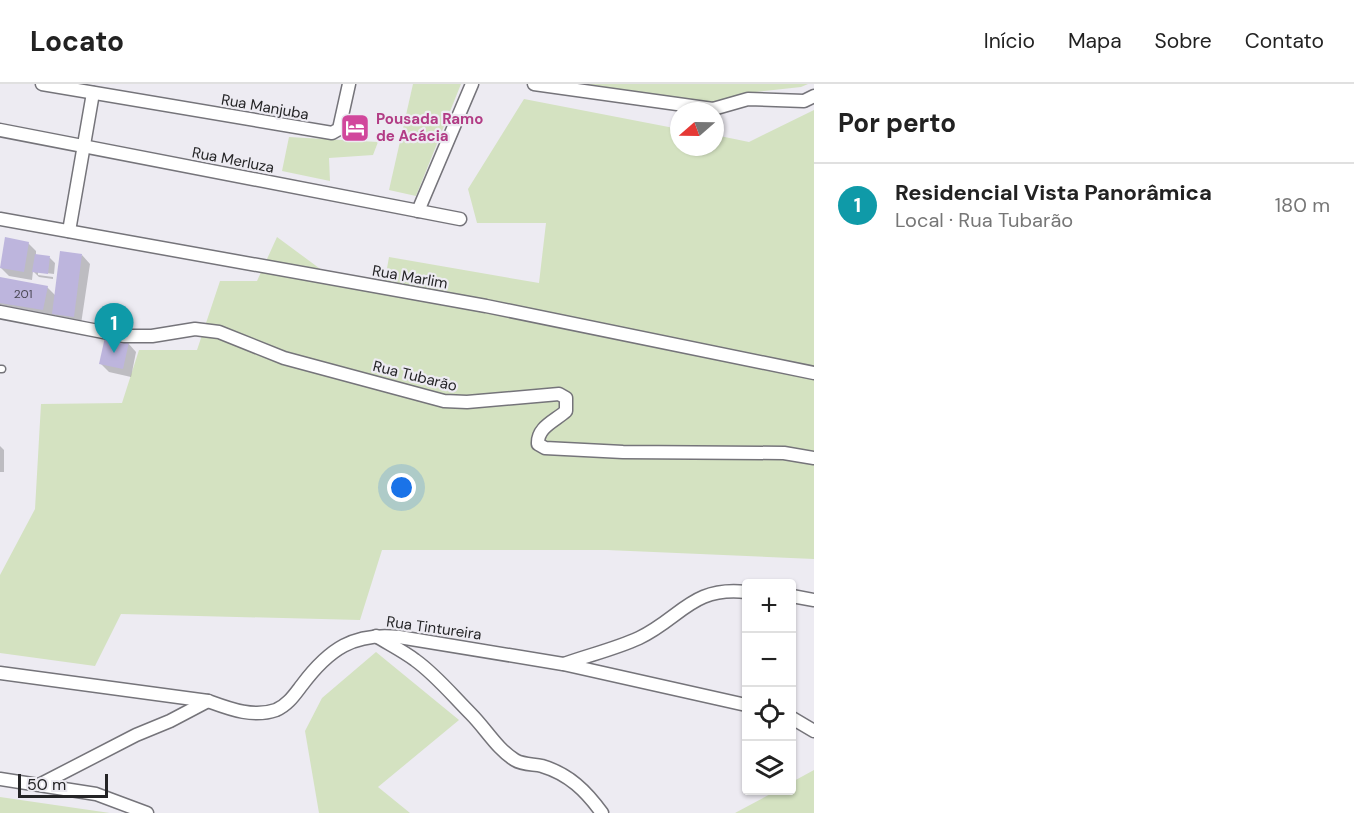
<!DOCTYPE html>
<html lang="pt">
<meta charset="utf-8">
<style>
:root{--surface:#fff;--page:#f2f2f2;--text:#222;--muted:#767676;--line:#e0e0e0;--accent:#1b8663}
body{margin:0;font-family:"DM Sans",sans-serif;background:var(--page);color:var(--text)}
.controls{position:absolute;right:18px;bottom:18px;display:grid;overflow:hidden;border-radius:6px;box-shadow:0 2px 4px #0004}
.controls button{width:54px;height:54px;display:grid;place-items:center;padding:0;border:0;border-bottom:2px solid var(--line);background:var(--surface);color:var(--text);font:30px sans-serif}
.compass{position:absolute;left:670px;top:18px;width:54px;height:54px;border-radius:50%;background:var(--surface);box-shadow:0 2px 4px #0004;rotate:250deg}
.scale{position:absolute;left:18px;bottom:15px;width:90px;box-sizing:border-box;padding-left:6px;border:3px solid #242426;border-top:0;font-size:16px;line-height:21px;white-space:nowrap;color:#242426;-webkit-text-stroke:4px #edebf2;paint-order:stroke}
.you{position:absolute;left:402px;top:404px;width:21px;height:21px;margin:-15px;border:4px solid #fff;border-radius:50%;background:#1a73e8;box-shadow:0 0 0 9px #1a73e833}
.badge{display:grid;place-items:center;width:39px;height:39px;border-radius:50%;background:var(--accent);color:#fff;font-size:20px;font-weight:700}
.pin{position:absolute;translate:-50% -50px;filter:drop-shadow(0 2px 3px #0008)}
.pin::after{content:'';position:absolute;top:32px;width:21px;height:18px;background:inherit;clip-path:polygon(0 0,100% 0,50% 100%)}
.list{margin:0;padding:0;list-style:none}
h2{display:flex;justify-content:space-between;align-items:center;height:78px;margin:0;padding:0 24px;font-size:26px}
h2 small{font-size:20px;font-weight:400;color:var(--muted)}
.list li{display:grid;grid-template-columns:39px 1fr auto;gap:18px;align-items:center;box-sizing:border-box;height:84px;padding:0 24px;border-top:2px solid var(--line)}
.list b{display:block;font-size:22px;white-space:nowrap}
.list p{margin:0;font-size:20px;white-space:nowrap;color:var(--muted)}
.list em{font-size:20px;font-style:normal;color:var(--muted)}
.icon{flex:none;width:33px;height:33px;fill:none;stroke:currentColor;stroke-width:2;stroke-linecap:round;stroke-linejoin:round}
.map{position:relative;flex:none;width:814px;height:729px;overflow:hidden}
header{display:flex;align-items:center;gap:36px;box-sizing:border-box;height:84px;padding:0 30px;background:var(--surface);border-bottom:2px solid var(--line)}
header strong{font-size:28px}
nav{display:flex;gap:33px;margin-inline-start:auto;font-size:21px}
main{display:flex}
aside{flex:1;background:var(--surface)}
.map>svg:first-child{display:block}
.green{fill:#d4e2c1}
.shadow{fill:#0003}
.building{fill:#bdb5dd}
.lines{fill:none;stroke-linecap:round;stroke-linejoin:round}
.service-casing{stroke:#75747a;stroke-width:9}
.minor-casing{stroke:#75747a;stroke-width:15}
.service{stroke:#fff;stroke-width:6}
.minor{stroke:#fff;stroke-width:12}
.labels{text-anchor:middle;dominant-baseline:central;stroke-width:4.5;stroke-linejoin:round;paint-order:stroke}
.number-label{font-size:12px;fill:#4a4854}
.street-label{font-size:15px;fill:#242426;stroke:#edebf2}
.hotel-label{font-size:15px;font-weight:bold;fill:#b23c85;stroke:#edebf2;text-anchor:start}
</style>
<header>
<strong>Locato</strong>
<nav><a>Início</a><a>Mapa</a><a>Sobre</a><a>Contato</a></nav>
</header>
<main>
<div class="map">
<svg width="814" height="729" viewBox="0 0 814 729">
<rect width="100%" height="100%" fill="#edebf2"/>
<g class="green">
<path d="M413 0H461L416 112 389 106Z"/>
<path d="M577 0H808L801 3 747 9 716 24Z"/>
<path d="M524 15 679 45V63H715V51L749 58 814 26V475L607 466H382L360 536 121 530 95 582 0 569V491L35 425 41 320 122 319 139 266H197L220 197H257L277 153 346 204 383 207 389 173 539 199 546 139H477L468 105Z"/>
<path d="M289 53 378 58 373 71 329 74 330 97 282 87Z"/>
<path d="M376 568 459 636 378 703 410 729H319L305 647 322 614Z"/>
<path d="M814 686V729H735L776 707 792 706V698Z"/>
<path d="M0 713 110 729H0Z"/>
</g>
<g class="shadow">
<path d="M28 159 36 167V172L50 174 55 179 54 190 38 188V191L53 193V195L39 193 33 187 32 196 9 192 1 184Z"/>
<path d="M82 171 90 180 81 240 61 237 55 231 54 237 0 223V195L47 203 56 212Z"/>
<path d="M128 259 136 268 131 293 109 288 101 280Z"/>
<path d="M0 362 4 366V388H0Z"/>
</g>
<g class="building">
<path d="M5 153 29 158 24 188 0 184Z"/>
<path d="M60 167 82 170 74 233 52 230Z"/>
<path d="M35 170 50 172 48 190 32 188Z"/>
<path d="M0 193 48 202 43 226 0 219Z"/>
<path d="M105 253 129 258 123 285 99 280Z"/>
</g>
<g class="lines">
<g class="service-casing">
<path id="service" d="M0 285H2"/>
</g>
<g class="minor-casing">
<g id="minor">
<path d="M42 0 332 49 339 45 349 0"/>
<path d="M534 0 713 25 748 15 804 17 814 12"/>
<path d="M0 46 460 135"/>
<path d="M418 127 472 0"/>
<path d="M0 135 486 222 814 289"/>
<path d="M69 147 93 9"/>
<path d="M0 228 124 252H152L195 245 219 248 284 274 444 317 467 318 559 310 566 314V327C555 337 537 343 538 360L545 364 623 368 784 369 814 374"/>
<path d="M792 512 814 516"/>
<path d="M376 552C389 560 403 567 415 576 436 591 453 612 471 630 486 645 497 665 515 676 523 681 534 680 542 682 569 690 586 707 602 729"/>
<path d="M564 580C589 571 615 565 639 554 681 534 692 502 746 508"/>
<path d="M0 589 208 617C230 625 253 634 276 626 288 621 295 610 302 601 329 565 354 548 399 553L563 580 746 621"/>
<path d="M792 634 814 647"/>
<path d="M0 695 96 710 147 729"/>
<path d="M41 700 136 651 170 637 208 617"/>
</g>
</g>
<use href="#service" class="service"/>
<use href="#minor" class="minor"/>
</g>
<defs>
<g id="hotel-square" transform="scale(1.5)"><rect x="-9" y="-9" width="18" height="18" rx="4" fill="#d1479c" stroke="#edebf2"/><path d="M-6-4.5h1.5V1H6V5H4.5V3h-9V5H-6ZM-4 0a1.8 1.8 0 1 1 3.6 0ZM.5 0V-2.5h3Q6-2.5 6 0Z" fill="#fff"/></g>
</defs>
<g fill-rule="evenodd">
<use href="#hotel-square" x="355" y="44"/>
</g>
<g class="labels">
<g class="number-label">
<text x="23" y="210">201</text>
</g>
<g class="street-label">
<text transform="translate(265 23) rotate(10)">Rua Manjuba</text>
<text transform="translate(233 76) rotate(11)">Rua Merluza</text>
<text transform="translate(410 193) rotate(10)">Rua Marlim</text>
<text transform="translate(415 292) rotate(14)">Rua Tubarão</text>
<text transform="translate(434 544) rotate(8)">Rua Tintureira</text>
</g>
<g class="hotel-label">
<text x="376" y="35">Pousada Ramo<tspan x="376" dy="17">de Acácia</tspan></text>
</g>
</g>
</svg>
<div class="controls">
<button>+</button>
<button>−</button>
<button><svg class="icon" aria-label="locate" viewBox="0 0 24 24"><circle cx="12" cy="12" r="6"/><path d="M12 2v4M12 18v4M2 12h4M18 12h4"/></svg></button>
<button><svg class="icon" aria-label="layers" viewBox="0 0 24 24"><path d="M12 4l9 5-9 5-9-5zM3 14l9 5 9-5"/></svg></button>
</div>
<svg class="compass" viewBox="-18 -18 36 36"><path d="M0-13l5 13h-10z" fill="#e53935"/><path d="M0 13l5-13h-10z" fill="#767676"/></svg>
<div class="scale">50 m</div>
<div class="you"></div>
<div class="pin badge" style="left:114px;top:269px;background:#0f9aa8">1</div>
</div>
<aside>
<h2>Por perto<small></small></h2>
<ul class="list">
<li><span class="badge" style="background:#0f9aa8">1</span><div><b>Residencial Vista Panorâmica</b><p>Local · Rua Tubarão</p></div><em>180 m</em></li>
</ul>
</aside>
</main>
